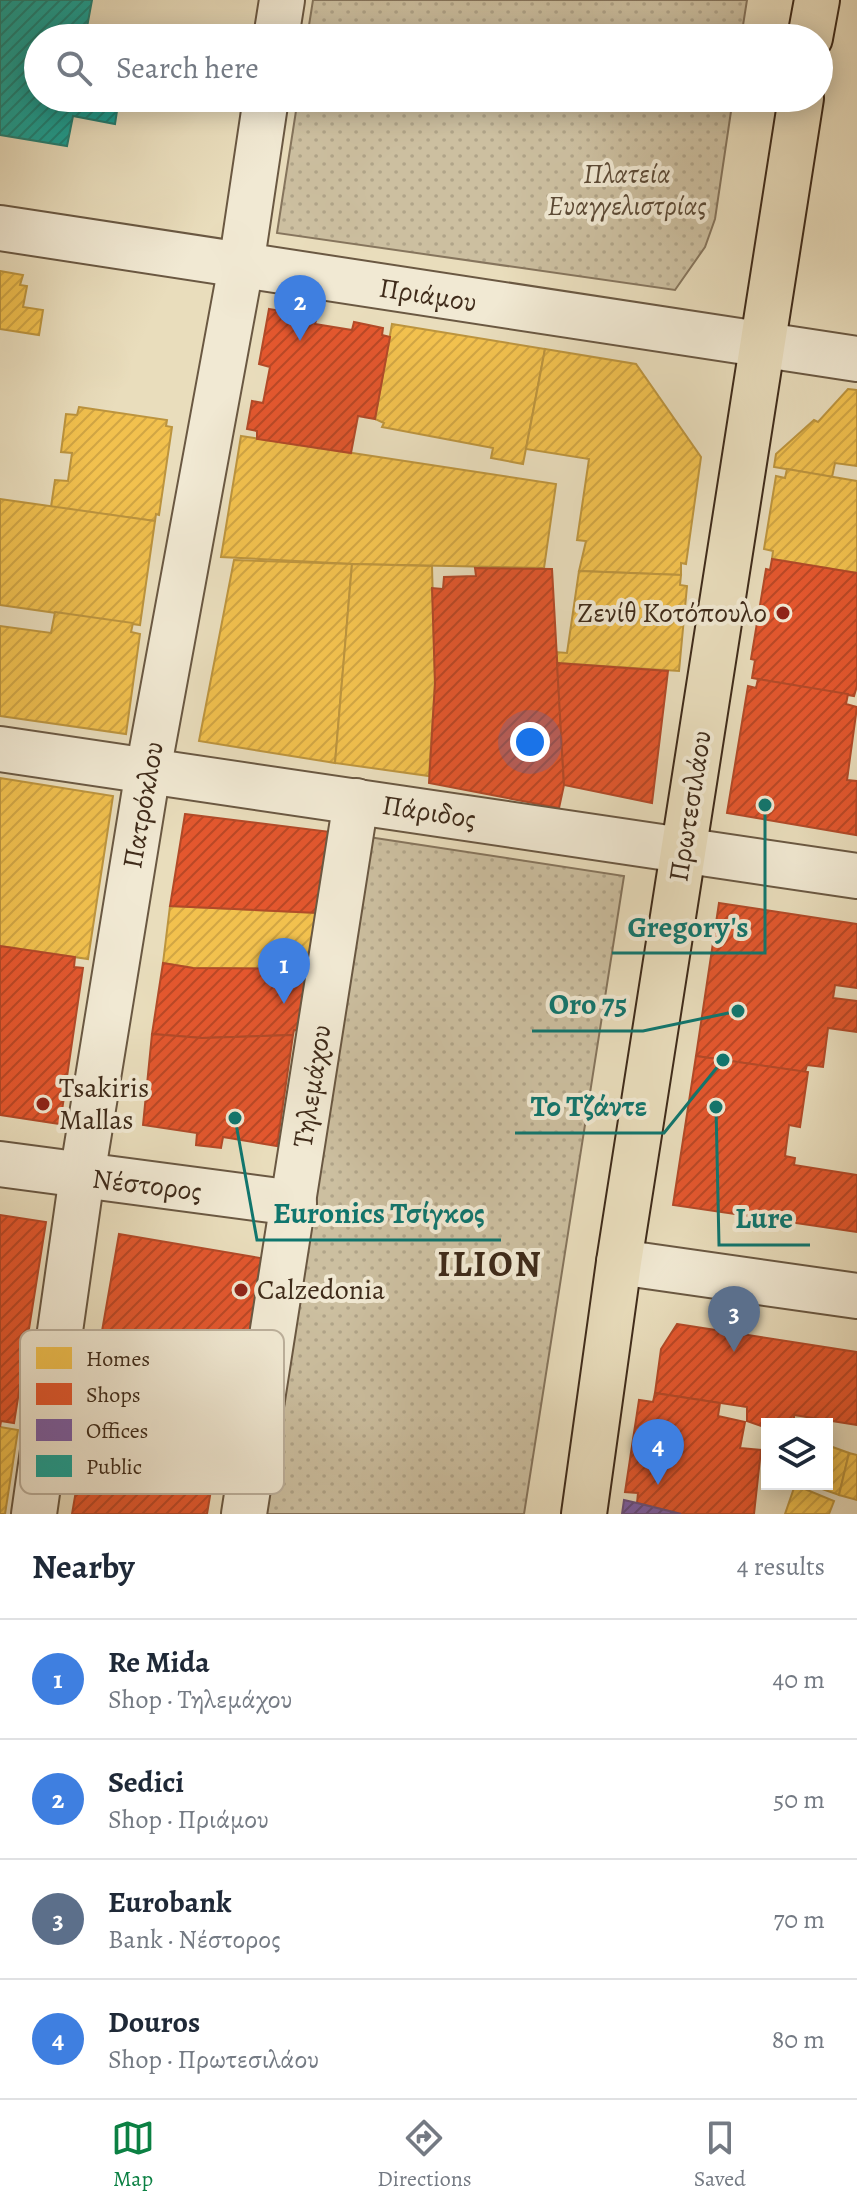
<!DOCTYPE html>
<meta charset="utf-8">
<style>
:root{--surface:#fff;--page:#f2f2f3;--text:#1f2937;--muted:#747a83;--line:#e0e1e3;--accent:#0b8043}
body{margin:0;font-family:Alegreya,serif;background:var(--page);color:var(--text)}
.controls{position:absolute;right:24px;bottom:24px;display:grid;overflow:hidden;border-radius:0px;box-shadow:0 4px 20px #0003}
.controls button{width:72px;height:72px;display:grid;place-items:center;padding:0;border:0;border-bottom:2px solid var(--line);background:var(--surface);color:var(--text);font:40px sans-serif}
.you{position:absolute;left:530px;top:742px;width:28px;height:28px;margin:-20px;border:6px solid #fff;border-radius:50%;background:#1a73e8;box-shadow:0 0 0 12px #1a73e833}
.badge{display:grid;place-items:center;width:52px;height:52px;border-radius:50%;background:var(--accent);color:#fff;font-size:26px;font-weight:700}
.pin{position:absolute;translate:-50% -66px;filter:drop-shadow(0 2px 4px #0008)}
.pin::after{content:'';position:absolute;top:42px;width:28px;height:24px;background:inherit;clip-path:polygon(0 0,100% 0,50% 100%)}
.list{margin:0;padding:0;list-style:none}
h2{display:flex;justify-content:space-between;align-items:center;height:104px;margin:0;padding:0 32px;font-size:34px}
h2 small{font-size:26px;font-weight:400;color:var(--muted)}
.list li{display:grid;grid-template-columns:52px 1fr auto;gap:24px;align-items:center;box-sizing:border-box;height:120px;padding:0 32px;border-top:2px solid var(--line)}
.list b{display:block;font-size:30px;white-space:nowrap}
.list p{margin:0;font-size:26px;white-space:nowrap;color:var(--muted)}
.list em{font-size:26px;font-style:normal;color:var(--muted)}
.icon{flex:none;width:44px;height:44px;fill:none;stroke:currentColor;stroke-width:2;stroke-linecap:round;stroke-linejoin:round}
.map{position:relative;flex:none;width:857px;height:1514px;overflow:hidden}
.search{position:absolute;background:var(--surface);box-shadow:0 4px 20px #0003;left:24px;right:24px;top:24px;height:88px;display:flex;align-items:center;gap:20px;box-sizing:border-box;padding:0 28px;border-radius:44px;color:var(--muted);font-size:30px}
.sheet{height:584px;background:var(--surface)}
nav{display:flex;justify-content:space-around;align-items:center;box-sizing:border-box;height:112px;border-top:2px solid var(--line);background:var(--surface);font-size:22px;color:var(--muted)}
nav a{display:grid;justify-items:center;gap:4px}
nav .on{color:var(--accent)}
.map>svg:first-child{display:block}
.grass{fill:url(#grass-dots);stroke:#86755d;stroke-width:2}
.homes{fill:url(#homes-hatch);stroke:#bc943e;stroke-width:2}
.shops{fill:url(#shops-hatch);stroke:#b24a28;stroke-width:2}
.offices{fill:url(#offices-hatch);stroke:#694f7d;stroke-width:2}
.public{fill:url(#public-hatch);stroke:#237f72;stroke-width:2}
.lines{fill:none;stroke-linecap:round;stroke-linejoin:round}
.minor-casing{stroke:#6a5842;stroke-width:48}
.major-casing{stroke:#3f2b1a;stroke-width:48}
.minor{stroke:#f1e9d3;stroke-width:44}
.major{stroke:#e9ddbc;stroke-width:44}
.poi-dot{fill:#8f2418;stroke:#f1e9d3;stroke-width:3}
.labels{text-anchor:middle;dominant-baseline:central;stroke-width:8;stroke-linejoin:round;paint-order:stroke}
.park-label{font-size:28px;font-style:italic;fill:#5b4935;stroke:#f1e9d3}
.street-label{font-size:28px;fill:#3f2b1a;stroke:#f1e9d3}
.poi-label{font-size:28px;fill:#3f2b1a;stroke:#f1e9d3;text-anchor:start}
.district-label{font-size:36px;font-weight:bold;letter-spacing:2px;fill:#3f2b1a;stroke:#f1e9d3}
.key{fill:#f1e9d3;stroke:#bcb09c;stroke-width:2}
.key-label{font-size:22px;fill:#3f2b1a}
.leader{fill:none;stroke:#0f766e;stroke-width:3}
.callout-dot{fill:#0f766e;stroke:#f1e9d3;stroke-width:3}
.callout-label{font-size:30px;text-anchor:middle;font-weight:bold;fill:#0f766e;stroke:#f1e9d3;stroke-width:8;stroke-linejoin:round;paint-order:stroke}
</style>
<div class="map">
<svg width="857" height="1514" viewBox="0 0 857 1514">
<defs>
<pattern id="grass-dots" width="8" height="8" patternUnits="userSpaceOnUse" patternTransform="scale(2)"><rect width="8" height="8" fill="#ccbfa0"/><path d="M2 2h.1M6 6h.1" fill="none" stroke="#b0a489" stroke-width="1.8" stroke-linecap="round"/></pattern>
<pattern id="homes-hatch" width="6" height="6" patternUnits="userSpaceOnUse" patternTransform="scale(2)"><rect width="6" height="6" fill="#f2c14e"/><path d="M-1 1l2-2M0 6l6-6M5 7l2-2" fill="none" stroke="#d1a644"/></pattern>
<pattern id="shops-hatch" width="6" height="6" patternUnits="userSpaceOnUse" patternTransform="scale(2)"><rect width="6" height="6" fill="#e4572e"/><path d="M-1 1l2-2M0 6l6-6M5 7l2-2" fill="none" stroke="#ba4826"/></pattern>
<pattern id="offices-hatch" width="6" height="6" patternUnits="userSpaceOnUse" patternTransform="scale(2)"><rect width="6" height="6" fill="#7b5ea7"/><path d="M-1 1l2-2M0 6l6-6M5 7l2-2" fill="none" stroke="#614a7f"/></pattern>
<pattern id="public-hatch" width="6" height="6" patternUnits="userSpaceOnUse" patternTransform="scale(2)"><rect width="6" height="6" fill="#17a398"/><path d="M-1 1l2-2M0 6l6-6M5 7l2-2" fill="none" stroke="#16857b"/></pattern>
</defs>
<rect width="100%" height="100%" fill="#e9ddbc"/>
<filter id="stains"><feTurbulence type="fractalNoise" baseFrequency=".0025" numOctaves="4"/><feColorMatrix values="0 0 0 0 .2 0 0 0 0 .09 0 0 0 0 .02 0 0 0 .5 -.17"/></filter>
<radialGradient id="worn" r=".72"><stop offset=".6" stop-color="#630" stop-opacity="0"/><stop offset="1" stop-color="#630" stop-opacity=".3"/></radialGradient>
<g class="grass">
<path d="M313 0H747L741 38H307Z"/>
<path d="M298 98H733L715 219 705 247 675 290 277 233Z"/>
<path d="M362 836 624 876 524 1514H257Z"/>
</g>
<g class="homes">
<path d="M0 271 23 275 20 285 27 286 23 307 43 310 39 335 0 329Z"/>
<path d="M392 324 545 349 523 464 491 458 493 448 382 427 384 423 375 419Z"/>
<path d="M545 349 636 364 701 457 686 564 681 563V575L579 571 586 541 577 540 589 459 526 449Z"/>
<path d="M848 389 857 390V466L835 463 832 477 774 467 776 454 814 420 818 422Z"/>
<path d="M79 407 167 420 166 426 172 427 159 515 156 514 155 521 51 507 55 480 68 481 72 453 61 452 66 414 77 415Z"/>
<path d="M241 436 556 484 544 568 352 564 221 557Z"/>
<path d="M787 469 857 481V573L772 559 773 551 764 549 776 476 785 478Z"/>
<path d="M0 499 155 521 140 625 0 605Z"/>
<path d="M234 560 352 564 335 763 199 741Z"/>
<path d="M352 564 432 566 435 683 429 776 335 763Z"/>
<path d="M579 571 681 575 680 585 687 586 679 671 557 663 556 652 567 653Z"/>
<path d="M55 612 133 623 131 632 140 634 126 734 0 716V626L51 633Z"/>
<path d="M0 778 113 796 88 959 0 946Z"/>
<path d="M170 906 319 913 310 969 193 968 163 963Z"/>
<path d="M0 1427 18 1430 5 1514H0Z"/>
<path d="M827 1445 849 1453 839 1495 808 1484H827Z"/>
<path d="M849 1453 857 1455V1500L839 1495Z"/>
<path d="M795 1485 834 1501 829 1514H785Z"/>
</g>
<g class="shops">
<path d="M269 309 317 317 315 324 352 330 354 322 383 328 382 335 390 337 375 419 358 416 351 453 257 439V431L247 429 252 401 263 403 270 367 259 364Z"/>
<path d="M772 559 857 573V686L854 696 752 678 755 660 751 659 766 569 770 570Z"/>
<path d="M475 568 552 569 564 785 559 808 429 783 435 683 432 588 443 589 444 577 476 576Z"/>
<path d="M557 663 668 671 652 803 564 785Z"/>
<path d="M758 679 848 694 846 704 857 707 847 780 857 781 856 835 727 813 748 686 756 688Z"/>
<path d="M185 814 331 832 319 913 170 906Z"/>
<path d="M719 903 857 924V988L835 985 833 998 857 1001V1032L828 1028 823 1067 807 1065 805 1072 696 1056Z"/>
<path d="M0 946 75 957 74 967 83 968 60 1124 0 1115Z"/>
<path d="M163 963 193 968 303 969 302 975 308 976 299 1031 294 1030 293 1035 202 1038 152 1034Z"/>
<path d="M152 1034 202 1038 293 1035 277 1146 223 1137 221 1148 196 1145 197 1133 143 1125Z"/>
<path d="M696 1056 808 1072 800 1127 789 1125 785 1156 795 1158 794 1165 857 1175V1232L673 1205Z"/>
<path d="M0 1215 46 1222 14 1423 1 1421 0 1427Z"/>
<path d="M119 1234 266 1259 245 1379 98 1354Z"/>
<path d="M677 1324 857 1352V1425L794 1415V1424H767V1428L747 1421V1407L655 1393 661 1349Z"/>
<path d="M106 1355 238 1378V1386L247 1388 240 1427 222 1424 207 1514H72L98 1363 104 1364Z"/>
<path d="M655 1393 720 1403 718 1416 745 1422 740 1448 761 1450 754 1514H681L637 1503 638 1493 625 1492 639 1400 653 1402Z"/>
</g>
<path class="offices" d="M624 1500 637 1503 681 1514H622Z"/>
<path class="public" d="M0 0H92L85 38H38V98H119L115 124 73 116 67 146 0 135Z"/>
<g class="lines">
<g class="minor-casing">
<g id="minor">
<path d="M276 38 282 0"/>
<path d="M0 228 857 359"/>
<path d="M0 749 857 876"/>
<path d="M0 1164 294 1203"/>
<path d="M619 1262 857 1296"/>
<path d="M34 1514 82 1176 148 771 241 266 266 98"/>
<path d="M244 1514 356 801"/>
</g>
</g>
<g class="major-casing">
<g id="major">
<path d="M810 38 817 0"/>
<path d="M584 1514 619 1262 801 98"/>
</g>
</g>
<use href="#minor" class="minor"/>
<use href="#major" class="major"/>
</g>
<g class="poi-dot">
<circle cx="783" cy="613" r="8"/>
<circle cx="43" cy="1104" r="8"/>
<circle cx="241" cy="1290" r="8"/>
</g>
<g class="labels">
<g class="park-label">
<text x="627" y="174">Πλατεία<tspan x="627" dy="32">Ευαγγελιστρίας</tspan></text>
</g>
<g class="street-label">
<text transform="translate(428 295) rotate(9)">Πριάμου</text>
<text transform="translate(143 805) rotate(-80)">Πατρόκλου</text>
<text transform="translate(690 806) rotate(-81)">Πρωτεσιλάου</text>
<text transform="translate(429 812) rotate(9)">Πάριδος</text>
<text transform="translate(312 1086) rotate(-81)">Τηλεμάχου</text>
<text transform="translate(147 1185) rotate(7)">Νέστορος</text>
</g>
<g class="poi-label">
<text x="767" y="613" text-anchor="end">Ζενίθ Κοτόπουλο</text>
<text x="59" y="1088">Tsakiris<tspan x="59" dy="32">Mallas</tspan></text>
<text x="257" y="1290">Calzedonia</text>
</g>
<g class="district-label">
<text x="490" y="1263">ILION</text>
</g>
</g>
<rect x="20" y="1330" width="264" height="164" rx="12" class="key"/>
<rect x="36" y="1347" width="36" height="22" fill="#f2c14e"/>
<rect x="36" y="1383" width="36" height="22" fill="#e4572e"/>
<rect x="36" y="1419" width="36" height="22" fill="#7b5ea7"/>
<rect x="36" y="1455" width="36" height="22" fill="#17a398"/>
<g class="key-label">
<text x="86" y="1366">Homes</text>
<text x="86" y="1402">Shops</text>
<text x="86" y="1438">Offices</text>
<text x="86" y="1474">Public</text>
</g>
<path class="leader" d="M765 805L765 953H612M738 1011L643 1031H532M723 1060L664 1133H515M235 1118L257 1240H501M716 1107L719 1245H810"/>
<g class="callout-dot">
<circle cx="765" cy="805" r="8"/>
<circle cx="738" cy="1011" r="8"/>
<circle cx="723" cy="1060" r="8"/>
<circle cx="235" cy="1118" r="8"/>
<circle cx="716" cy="1107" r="8"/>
</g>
<g class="callout-label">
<text x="688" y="937">Gregory's</text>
<text x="588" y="1014">Oro 75</text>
<text x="589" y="1116">Το Τζάντε</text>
<text x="379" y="1223">Euronics Τσίγκος</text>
<text x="764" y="1228">Lure</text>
</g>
<rect width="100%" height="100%" filter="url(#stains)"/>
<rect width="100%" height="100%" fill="url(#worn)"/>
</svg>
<div class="controls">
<button><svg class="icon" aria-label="layers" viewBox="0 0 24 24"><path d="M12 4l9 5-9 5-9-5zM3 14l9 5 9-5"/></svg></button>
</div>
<div class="you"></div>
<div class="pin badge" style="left:284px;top:1004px;background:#3f7fe0">1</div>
<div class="pin badge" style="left:300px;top:341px;background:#3f7fe0">2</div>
<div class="pin badge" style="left:734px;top:1352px;background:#5c6f8a">3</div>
<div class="pin badge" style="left:658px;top:1485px;background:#3f7fe0">4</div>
<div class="search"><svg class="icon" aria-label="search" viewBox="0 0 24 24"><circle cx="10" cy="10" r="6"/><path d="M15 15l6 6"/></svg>Search here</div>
</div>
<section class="sheet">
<h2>Nearby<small>4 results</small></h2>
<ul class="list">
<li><span class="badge" style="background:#3f7fe0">1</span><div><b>Re Mida</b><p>Shop · Τηλεμάχου</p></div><em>40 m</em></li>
<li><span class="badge" style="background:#3f7fe0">2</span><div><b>Sedici</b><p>Shop · Πριάμου</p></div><em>50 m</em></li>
<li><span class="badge" style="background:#5c6f8a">3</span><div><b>Eurobank</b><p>Bank · Νέστορος</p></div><em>70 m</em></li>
<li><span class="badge" style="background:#3f7fe0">4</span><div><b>Douros</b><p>Shop · Πρωτεσιλάου</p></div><em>80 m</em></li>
</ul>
</section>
<nav>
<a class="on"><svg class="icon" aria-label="map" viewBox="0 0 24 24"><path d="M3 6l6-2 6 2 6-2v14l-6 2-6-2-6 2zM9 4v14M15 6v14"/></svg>Map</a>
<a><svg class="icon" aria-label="directions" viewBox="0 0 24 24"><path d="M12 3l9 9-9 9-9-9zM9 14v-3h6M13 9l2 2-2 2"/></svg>Directions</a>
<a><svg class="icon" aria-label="saved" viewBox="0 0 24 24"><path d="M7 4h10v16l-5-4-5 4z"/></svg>Saved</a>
</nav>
